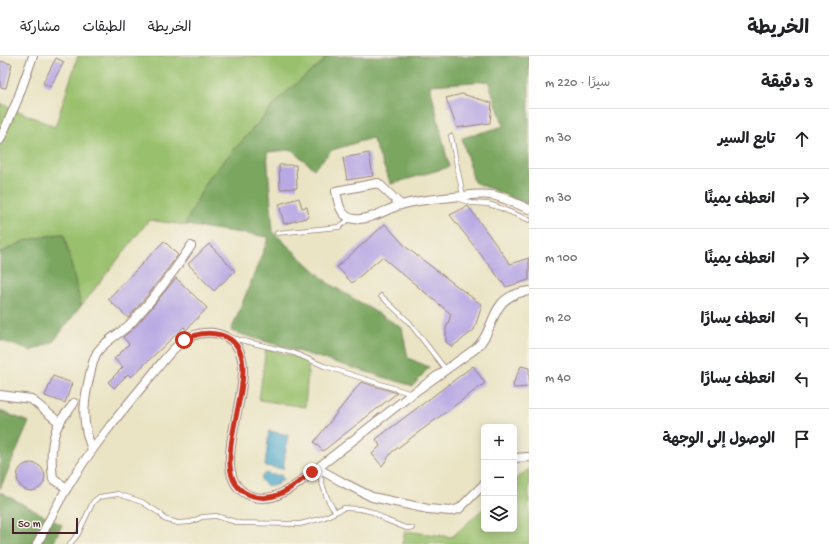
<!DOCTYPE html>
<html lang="ar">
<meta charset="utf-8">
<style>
:root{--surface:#fff;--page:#f6f6f6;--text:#202124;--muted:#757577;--line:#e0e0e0}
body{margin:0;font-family:"Gochi Hand","Playpen Sans Arabic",sans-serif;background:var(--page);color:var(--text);direction:rtl}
.controls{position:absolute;right:12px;bottom:12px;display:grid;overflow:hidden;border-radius:6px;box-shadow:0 2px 10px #0003}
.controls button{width:36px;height:36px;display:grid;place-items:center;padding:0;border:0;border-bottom:1px solid var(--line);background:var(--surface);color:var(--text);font:20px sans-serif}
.scale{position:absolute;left:12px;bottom:10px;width:66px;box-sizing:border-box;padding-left:4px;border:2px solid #4a1f2b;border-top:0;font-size:11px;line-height:14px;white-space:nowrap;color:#4a1f2b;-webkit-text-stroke:3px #f7f3e8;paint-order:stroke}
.stop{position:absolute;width:12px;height:12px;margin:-9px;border:3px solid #c8321e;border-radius:50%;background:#fff}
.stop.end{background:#c8321e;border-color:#fff;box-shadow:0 1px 4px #0008}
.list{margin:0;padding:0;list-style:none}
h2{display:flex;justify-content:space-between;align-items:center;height:52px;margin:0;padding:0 16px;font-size:17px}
h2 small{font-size:13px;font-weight:400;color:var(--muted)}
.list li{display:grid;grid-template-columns:26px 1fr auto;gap:12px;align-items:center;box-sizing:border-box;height:60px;padding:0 16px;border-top:1px solid var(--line)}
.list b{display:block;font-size:15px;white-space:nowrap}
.list em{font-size:13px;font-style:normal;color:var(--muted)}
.icon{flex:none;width:22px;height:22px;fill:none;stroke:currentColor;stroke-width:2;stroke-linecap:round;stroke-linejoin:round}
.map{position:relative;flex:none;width:529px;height:488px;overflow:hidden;direction:ltr}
header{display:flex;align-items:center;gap:24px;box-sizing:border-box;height:56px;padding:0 20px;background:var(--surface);border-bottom:1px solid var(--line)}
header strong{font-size:19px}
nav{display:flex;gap:22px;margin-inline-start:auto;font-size:14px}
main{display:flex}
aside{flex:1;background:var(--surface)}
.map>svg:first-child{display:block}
.green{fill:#99c06c;stroke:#72704c}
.forest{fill:#7aa660;stroke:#626246}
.water{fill:#49a6c8;stroke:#4a627a}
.building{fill:#b8a9e4}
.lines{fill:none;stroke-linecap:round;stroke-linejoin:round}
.service-casing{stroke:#9a8278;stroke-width:5.5}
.minor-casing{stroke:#9a8278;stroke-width:10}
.service{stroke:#fff;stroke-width:4}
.minor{stroke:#fff;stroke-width:8}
.route{stroke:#c8321e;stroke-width:5}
</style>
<header>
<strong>الخريطة</strong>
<nav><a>الخريطة</a><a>الطبقات</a><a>مشاركة</a></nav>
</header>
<main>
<aside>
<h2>3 دقيقة<small>سيرًا · 220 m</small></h2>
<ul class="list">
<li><svg class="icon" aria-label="ahead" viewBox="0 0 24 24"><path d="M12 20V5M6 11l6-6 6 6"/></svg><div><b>تابع السير</b></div><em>30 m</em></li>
<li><svg class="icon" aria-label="right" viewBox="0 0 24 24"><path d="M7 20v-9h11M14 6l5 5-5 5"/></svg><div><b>انعطف يمينًا</b></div><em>30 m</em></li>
<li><svg class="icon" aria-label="right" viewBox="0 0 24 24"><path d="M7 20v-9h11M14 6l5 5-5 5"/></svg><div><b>انعطف يمينًا</b></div><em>100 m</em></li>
<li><svg class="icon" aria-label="left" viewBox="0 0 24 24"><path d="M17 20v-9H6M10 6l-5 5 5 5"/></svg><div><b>انعطف يسارًا</b></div><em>20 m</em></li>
<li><svg class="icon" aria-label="left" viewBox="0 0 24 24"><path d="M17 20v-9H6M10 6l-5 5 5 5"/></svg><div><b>انعطف يسارًا</b></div><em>40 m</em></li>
<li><svg class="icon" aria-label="arrive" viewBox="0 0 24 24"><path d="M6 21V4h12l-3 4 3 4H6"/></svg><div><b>الوصول إلى الوجهة</b></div></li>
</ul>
</aside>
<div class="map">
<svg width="529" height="488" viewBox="0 0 529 488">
<rect width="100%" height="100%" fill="#f7f3e8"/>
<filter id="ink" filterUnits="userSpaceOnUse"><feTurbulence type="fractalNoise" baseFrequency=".025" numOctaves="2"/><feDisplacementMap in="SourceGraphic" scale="8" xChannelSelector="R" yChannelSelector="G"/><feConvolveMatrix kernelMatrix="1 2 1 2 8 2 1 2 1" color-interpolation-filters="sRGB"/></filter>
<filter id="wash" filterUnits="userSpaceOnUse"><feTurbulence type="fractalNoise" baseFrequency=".012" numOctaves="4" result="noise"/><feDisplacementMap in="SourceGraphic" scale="16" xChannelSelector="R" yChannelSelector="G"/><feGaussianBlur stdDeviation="0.9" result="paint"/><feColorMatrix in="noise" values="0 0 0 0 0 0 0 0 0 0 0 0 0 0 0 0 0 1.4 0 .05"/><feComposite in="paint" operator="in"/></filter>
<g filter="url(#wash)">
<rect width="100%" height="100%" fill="#eae4c5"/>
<g class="green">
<path d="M78 0H325L324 5 285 37 207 124 185 169 149 164 81 250 64 178 52 179 24 185 0 197V47L55 71Z"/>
<path d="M266 292 309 305 305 351 259 344Z"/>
<path d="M529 413V488H402L405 475 452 481 484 452V473H514V424Z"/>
</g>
<g class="forest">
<path d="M325 0H529V149L474 126 462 82 504 70 488 25 430 29 449 111 391 128 372 82 332 94 314 113 292 94 267 96 273 176 328 227 402 272 408 302 429 311 413 330 231 275 269 181 185 169 207 124 285 37 324 5Z"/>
<path d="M64 178 81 250 53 286 31 295 0 284V197L24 185 52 179Z"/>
<path d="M0 355 29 366 0 433Z"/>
<path d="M0 436 62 469 53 488H0Z"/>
</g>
<g class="water">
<path d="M269 375 288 379 283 413 265 410Z"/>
<path d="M266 417 271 419H281L283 424H280L278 428 273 430 266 429 261 424 262 420Z"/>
</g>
<g id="blocks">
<g class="building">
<path d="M56 2 64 6 50 31 43 27Z"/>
<path d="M0 5 12 8 6 32 0 31Z"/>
<path d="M462 38 492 47 490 67 457 72 446 42Z"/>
<path d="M369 97 373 120 347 124 343 102Z"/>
<path d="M279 109H296L297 132 280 133Z"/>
<path d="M299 142 302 152 307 151 309 161 284 168 279 148Z"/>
<path d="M468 150 510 208 529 202V224L506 231 450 159Z"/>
<path d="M385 168 407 192 482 249 474 274 452 291 446 286V273L451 258 382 201 352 227 337 211Z"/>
<path d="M164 185 178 199 151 235 128 262 108 243Z"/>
<path d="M209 188 235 215 214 235 188 208Z"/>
<path d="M176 222 207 252 186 274 184 271 131 321 128 318 114 332 108 326 123 311 114 303 129 288 123 281 132 274 144 261Z"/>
<path d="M473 310 485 327 392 396 382 410 372 398 380 390 376 383Z"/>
<path d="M521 310 529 312V331L514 332 513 328Z"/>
<path d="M53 320 72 327 65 347 45 340Z"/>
<path d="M361 326 397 337 323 395 314 386Z"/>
<circle cx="31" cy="421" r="14"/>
</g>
</g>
</g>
<g filter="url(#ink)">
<use href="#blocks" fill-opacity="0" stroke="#9a8278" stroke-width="1"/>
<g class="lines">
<g class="service-casing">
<g id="service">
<path d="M451 80 463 140"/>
<path d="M459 143 471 147 488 148 498 151 529 164"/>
<path d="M277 177 339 171 351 162"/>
<path d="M381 240 409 266 446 314"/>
<path d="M228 281 294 297 324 310 412 338"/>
<path d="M318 414C323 428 325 443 335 455"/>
<path d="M70 488 78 478 93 446 99 441 118 438 142 446 161 458 164 463 178 467 191 466 202 461 216 460 239 467 300 468 323 462 344 452 360 453 373 456 386 464 406 472H412"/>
</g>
</g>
<g class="minor-casing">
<g id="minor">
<path d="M0 84 17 45 33 0"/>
<path d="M401 149 378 127 336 135C338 146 340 161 354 163 370 165 386 153 401 149 418 144 435 143 452 141 465 140 479 137 492 139 505 142 517 148 529 153"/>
<path d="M0 339 31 343 60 367"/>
<path d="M92 394C90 387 87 380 86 373 82 355 86 336 90 318 92 311 93 302 98 295 107 283 122 277 132 266 154 242 173 217 191 190"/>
<path d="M514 402 529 401"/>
<path d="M317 412 344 427 372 441 428 453 450 455 459 453 484 428"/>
<path d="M67 432 53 423C51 404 50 385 59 367 63 360 70 354 74 347"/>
<path d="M37 488C47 469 56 450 67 432 91 392 121 356 151 320 161 308 170 294 183 285 195 276 213 274 226 281 276 306 194 419 251 440 269 446 281 438 296 429L412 338 475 293C498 273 487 240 529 235"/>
</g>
</g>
<use href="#service" class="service"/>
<use href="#minor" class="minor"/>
</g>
</g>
<g class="lines" filter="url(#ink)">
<path class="route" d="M184 284C196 278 207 275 221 279 281 297 193 418 250 439 275 449 293 430 312 416"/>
</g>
</svg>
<div class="controls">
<button>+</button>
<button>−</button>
<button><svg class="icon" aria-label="layers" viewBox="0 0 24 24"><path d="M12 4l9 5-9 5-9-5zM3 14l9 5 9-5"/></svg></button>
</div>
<div class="scale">50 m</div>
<div class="stop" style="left:184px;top:284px"></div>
<div class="stop end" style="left:312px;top:416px"></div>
</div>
</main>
